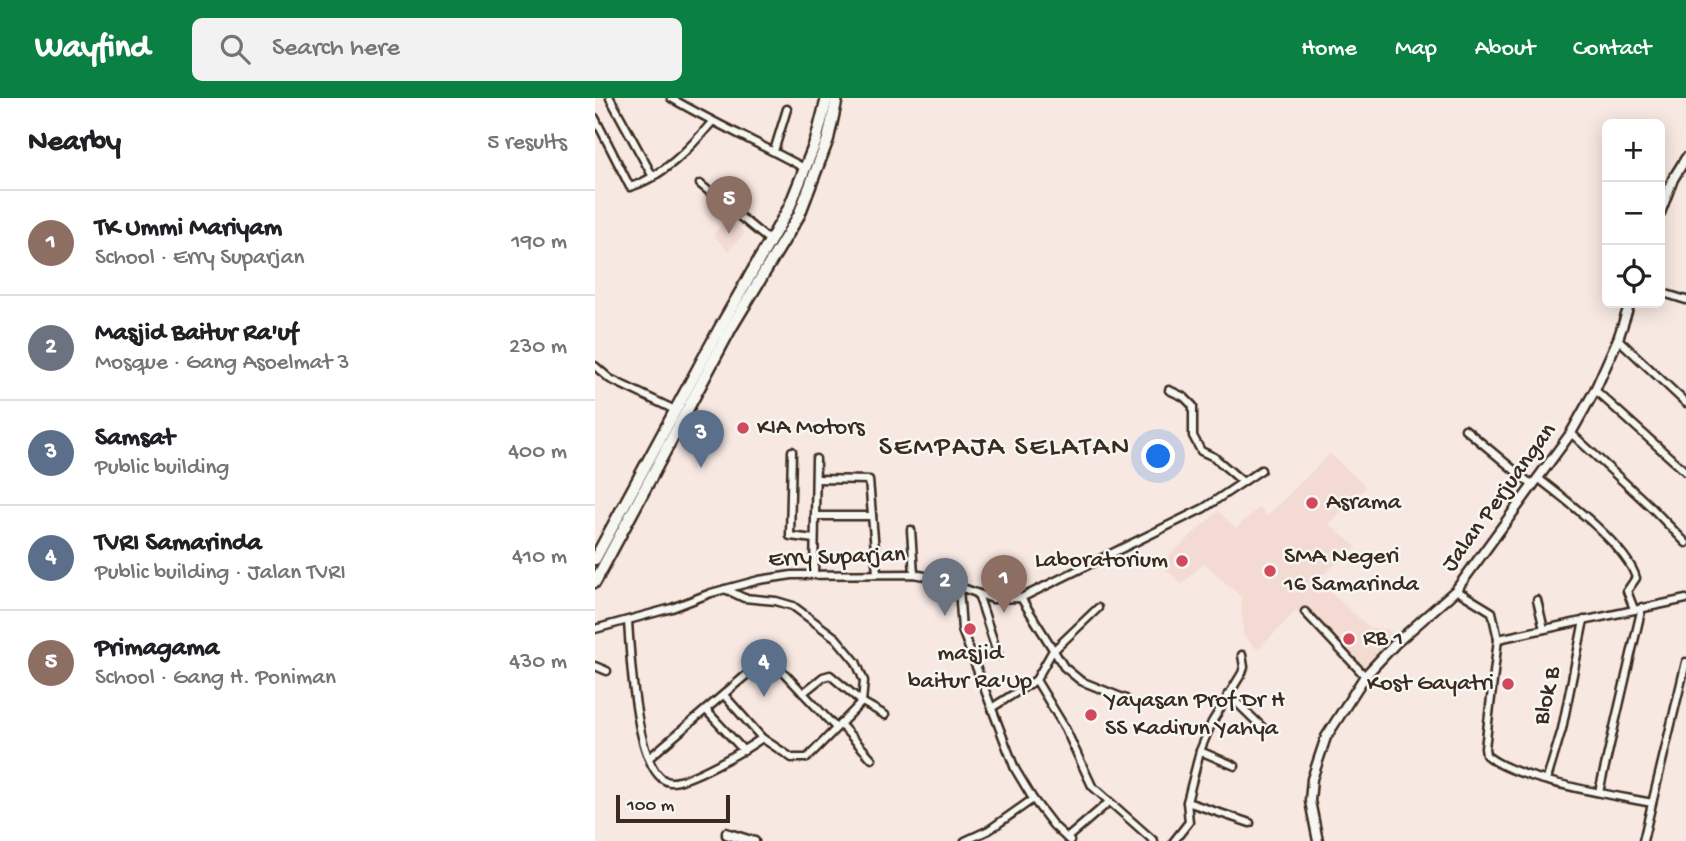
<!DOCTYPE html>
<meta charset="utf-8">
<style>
:root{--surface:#fff;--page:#f2f2f2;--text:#202124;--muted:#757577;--line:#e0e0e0;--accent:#0b8043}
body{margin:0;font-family:"Gochi Hand",sans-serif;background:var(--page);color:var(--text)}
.controls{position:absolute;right:21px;top:21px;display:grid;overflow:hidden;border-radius:10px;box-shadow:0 4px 18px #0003}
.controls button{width:63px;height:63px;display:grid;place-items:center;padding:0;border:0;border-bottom:2px solid var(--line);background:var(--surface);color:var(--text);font:35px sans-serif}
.scale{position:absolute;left:21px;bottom:18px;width:114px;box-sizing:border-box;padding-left:7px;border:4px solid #3b2a1e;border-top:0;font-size:19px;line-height:24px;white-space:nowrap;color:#3b2a1e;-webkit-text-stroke:5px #f6f6f2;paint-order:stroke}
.you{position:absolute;left:564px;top:359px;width:24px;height:24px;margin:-18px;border:5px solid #fff;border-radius:50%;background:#1a73e8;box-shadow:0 0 0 10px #1a73e833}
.badge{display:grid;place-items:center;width:46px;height:46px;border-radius:50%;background:var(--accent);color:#fff;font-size:23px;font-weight:700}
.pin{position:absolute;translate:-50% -58px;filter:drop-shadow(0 2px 4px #0008)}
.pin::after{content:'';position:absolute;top:37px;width:24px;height:21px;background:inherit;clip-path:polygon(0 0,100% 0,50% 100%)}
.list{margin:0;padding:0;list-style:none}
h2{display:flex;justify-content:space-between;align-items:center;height:91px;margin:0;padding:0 28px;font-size:30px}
h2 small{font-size:23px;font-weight:400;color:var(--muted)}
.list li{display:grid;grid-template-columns:46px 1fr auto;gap:21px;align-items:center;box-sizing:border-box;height:105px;padding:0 28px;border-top:2px solid var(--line)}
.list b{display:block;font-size:26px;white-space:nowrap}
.list p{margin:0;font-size:23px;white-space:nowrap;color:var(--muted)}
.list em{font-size:23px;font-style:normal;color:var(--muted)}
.icon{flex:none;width:38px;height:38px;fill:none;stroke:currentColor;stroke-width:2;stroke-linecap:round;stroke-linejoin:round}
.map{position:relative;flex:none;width:1091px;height:743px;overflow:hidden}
header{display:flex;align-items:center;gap:42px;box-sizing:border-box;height:98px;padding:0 35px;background:var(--accent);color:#fff}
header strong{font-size:33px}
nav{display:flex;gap:38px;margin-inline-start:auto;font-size:24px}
.search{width:490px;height:63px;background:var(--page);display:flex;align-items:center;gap:18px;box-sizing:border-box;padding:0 24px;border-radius:10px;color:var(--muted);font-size:26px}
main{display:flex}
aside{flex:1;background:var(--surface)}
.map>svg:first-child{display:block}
.built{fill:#f3dbd3}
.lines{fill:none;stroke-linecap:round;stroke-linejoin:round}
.minor-casing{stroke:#3b2a1e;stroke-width:11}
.tertiary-casing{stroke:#3b2a1e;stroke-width:13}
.primary-casing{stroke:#3b2a1e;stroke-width:15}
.minor{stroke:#f6f6f2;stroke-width:6}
.tertiary{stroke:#f6f6f2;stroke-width:8}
.primary{stroke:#f6f6f2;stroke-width:10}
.poi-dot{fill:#d1495b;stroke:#f6f6f2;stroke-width:2.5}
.labels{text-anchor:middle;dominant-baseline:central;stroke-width:5;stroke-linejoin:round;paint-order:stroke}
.poi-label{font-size:24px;fill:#3b2a1e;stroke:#f6f6f2;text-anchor:start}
.street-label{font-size:24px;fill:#3b2a1e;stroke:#f6f6f2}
.quarter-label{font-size:28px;letter-spacing:2px;fill:#3b2a1e;stroke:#f6f6f2}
</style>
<header>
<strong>Wayfind</strong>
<div class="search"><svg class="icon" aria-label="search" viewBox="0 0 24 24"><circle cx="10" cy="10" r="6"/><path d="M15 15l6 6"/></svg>Search here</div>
<nav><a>Home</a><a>Map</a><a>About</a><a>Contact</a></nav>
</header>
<main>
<aside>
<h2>Nearby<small>5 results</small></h2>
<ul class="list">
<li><span class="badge" style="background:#8d6e63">1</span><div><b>TK Ummi Mariyam</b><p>School · Erry Suparjan</p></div><em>190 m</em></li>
<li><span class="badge" style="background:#6b7280">2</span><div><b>Masjid Baitur Ra'uf</b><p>Mosque · Gang Asoelmat 3</p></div><em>230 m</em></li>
<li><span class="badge" style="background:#5c6f8a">3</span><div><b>Samsat</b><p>Public building</p></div><em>400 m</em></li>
<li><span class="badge" style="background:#5c6f8a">4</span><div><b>TVRI Samarinda</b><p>Public building · Jalan TVRI</p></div><em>410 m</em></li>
<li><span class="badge" style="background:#8d6e63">5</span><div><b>Primagama</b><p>School · Gang H. Poniman</p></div><em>430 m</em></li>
</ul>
</aside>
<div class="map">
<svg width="1091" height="743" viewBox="0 0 1091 743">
<rect width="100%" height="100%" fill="#f7e8e2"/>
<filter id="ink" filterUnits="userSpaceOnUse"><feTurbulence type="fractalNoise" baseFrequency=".0143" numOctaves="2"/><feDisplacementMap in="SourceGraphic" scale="14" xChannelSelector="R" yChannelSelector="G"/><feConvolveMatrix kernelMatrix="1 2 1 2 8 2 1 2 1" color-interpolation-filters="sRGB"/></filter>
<g filter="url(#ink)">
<g class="built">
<path d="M133 120 150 135 133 153 118 137Z"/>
<path d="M735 356 771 389 734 426 761 449 724 480 744 502 775 530 792 531 802 542 766 580 702 512 663 552 648 537 646 499 609 465 587 486 565 466 623 413 641 430 664 409 672 418Z"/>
</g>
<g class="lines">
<g class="minor-casing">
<g id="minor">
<path d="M15 0 58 79"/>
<path d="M76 0C120 26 166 46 211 71"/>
<path d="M0 20 35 89C68 79 95 50 117 24"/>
<path d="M179 53 192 11"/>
<path d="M105 86 175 143"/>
<path d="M1065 194 1091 202"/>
<path d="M1023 241 1091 305"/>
<path d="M0 268 15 281 80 312"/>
<path d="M574 292 589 299 598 308V338L606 353 619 359 648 384"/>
<path d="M1000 292 1091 374"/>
<path d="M870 331 937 387"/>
<path d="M976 335 1058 411 1091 445"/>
<path d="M197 353 195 438 219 441"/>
<path d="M943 380C970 401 1032 448 1041 480L1032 493 1039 511"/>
<path d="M221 381 274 382 282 475"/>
<path d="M220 418H277"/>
<path d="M316 432 319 476"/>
<path d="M219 476 221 361"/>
<path d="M364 490 367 532 420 671 438 701 458 727 475 743"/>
<path d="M861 492 897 514 903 541 890 650 891 657C920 682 1017 697 1057 705"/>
<path d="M383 496 403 557"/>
<path d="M426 500 469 569 486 583 531 601"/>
<path d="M942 502 949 531"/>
<path d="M503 510 457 554 441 582 470 630 497 688 559 743"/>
<path d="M710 514 770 578"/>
<path d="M33 523C35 552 40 679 75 684 91 686 152 651 167 640L197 660H212L267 604 269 583 261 564 241 540 198 508 181 503 149 500 130 491"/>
<path d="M0 531 77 510 116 495 164 482 197 477 319 476 340 480 398 501 426 500 609 410 666 372"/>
<path d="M903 541 1091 501"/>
<path d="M0 568 12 573"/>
<path d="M208 595 228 579 235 577 267 604 290 617"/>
<path d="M633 596 668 630"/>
<path d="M129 597 167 640"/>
<path d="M398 609 441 582"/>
<path d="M111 612 149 653"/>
<path d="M245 626 277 661"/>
<path d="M605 653 640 668"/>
<path d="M54 660 170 561H176L241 630"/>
<path d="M952 681 967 631 989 522"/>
<path d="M1004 694 1047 509"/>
<path d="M592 704 655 725"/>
<path d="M472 740 514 704"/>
<path d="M150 743 131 737V734L160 743"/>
<path d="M370 743 394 732 438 701"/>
<path d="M579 743 594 724 592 704 605 653 617 624 647 575 649 569 647 557"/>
<path d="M1048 743 1091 564"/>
</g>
</g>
<g class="tertiary-casing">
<g id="tertiary">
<path d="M1065 115 1078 81 1091 60"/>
<path d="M723 743 715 703 717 681 731 639 770 578 800 546 861 492 976 335 1000 292 1023 241 1035 205"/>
</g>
</g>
<g class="primary-casing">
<g id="primary">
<path d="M0 461 126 228 194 110 221 43 232 0"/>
<path d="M0 484 137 228 204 117 233 41 242 0"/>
</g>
</g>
<use href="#minor" class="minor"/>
<use href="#tertiary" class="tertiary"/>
<use href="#primary" class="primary"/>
</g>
</g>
<g class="poi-dot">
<circle cx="148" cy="330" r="7"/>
<circle cx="717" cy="405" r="7"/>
<circle cx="587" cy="463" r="7"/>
<circle cx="675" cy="473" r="7"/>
<circle cx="375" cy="531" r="7"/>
<circle cx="754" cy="541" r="7"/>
<circle cx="913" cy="586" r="7"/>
<circle cx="496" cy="617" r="7"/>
</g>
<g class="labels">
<g class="poi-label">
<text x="162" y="330">KIA Motors</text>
<text x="731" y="405">Asrama</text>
<text x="689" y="459">SMA Negeri<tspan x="689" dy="28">16 Samarinda</tspan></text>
<text x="573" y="463" text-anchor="end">Laboratorium</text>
<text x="768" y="541">RB 1</text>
<text x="375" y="556" text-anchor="middle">masjid<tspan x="375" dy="28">baitur Ra'Up</tspan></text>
<text x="899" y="586" text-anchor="end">Kost Gayatri</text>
<text x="510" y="603">Yayasan Prof Dr H<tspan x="510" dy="28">SS Kadirun Yahya</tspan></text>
</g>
<g class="street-label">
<text transform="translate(905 400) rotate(-54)">Jalan Perjuangan</text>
<text transform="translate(242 460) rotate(-2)">Erry Suparjan</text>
<text transform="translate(953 598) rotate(-78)">Blok B</text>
</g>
<g class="quarter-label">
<text x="410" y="350">SEMPAJA SELATAN</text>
</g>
</g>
</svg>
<div class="controls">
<button>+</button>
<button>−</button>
<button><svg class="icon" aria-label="locate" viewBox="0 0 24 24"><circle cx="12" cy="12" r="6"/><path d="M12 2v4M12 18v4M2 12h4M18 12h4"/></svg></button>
</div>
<div class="scale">100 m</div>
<div class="you"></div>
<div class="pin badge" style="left:409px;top:515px;background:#8d6e63">1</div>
<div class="pin badge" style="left:350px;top:518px;background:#6b7280">2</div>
<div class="pin badge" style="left:106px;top:370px;background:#5c6f8a">3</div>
<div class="pin badge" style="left:169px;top:599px;background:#5c6f8a">4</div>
<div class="pin badge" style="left:134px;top:136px;background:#8d6e63">5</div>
</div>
</main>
